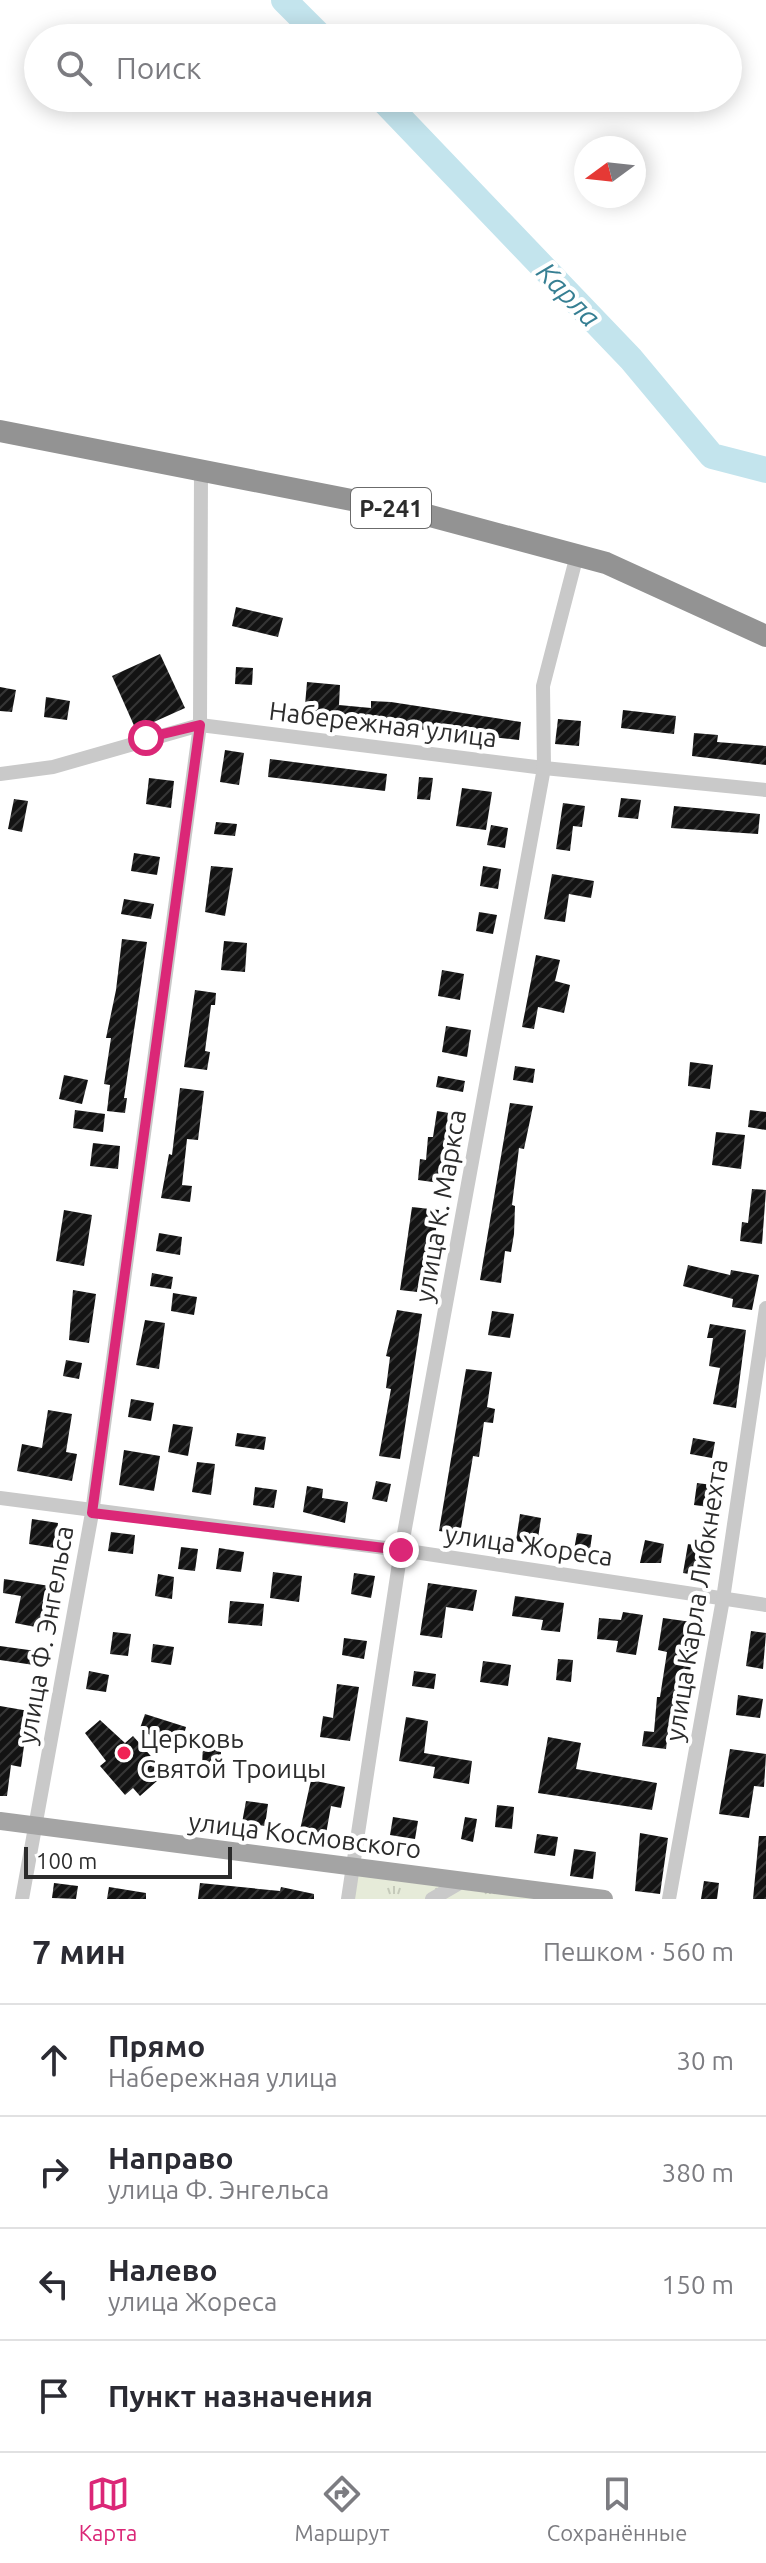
<!DOCTYPE html>
<html lang="ru">
<meta charset="utf-8">
<style>
:root{--surface:#fff;--page:#f2f2f3;--text:#2b2b33;--muted:#7c7c81;--line:#e1e1e2;--accent:#db2777}
body{margin:0;font-family:Ubuntu,sans-serif;background:var(--page);color:var(--text)}
.compass{position:absolute;left:574px;top:136px;width:72px;height:72px;border-radius:50%;background:var(--surface);box-shadow:0 4px 20px #0003;rotate:255deg}
.scale{position:absolute;left:24px;bottom:20px;width:208px;box-sizing:border-box;padding-left:8px;border:4px solid #2c2c2c;border-top:0;font-size:22px;line-height:28px;white-space:nowrap;color:#2c2c2c;-webkit-text-stroke:6px #fff;paint-order:stroke}
.stop{position:absolute;width:24px;height:24px;margin:-18px;border:6px solid #db2777;border-radius:50%;background:#fff}
.stop.end{background:#db2777;border-color:#fff;box-shadow:0 2px 8px #0008}
.list{margin:0;padding:0;list-style:none}
h2{display:flex;justify-content:space-between;align-items:center;height:104px;margin:0;padding:0 32px;font-size:34px}
h2 small{font-size:26px;font-weight:400;color:var(--muted)}
.list li{display:grid;grid-template-columns:52px 1fr auto;gap:24px;align-items:center;box-sizing:border-box;height:112px;padding:0 32px;border-top:2px solid var(--line)}
.list b{display:block;font-size:30px;white-space:nowrap}
.list p{margin:0;font-size:26px;white-space:nowrap;color:var(--muted)}
.list em{font-size:26px;font-style:normal;color:var(--muted)}
.icon{flex:none;width:44px;height:44px;fill:none;stroke:currentColor;stroke-width:2;stroke-linecap:round;stroke-linejoin:round}
.map{position:relative;flex:none;width:766px;height:1899px;overflow:hidden}
.search{position:absolute;background:var(--surface);box-shadow:0 4px 20px #0003;left:24px;right:24px;top:24px;height:88px;display:flex;align-items:center;gap:20px;box-sizing:border-box;padding:0 28px;border-radius:44px;color:var(--muted);font-size:30px}
.sheet{height:552px;background:var(--surface)}
nav{display:flex;justify-content:space-around;align-items:center;box-sizing:border-box;height:112px;border-top:2px solid var(--line);background:var(--surface);font-size:22px;color:var(--muted)}
nav a{display:grid;justify-items:center;gap:4px}
nav .on{color:var(--accent)}
.map>svg:first-child{display:block}
.grass{fill:url(#grass-tufts)}
.lines{fill:none;stroke-linecap:round;stroke-linejoin:round}
.river{stroke:#c3e4ed;stroke-width:26}
.building{fill:url(#building-hatch)}
.minor{stroke:#c9c9c9;stroke-width:14}
.major{stroke:#a4a4a4;stroke-width:18}
.highway{stroke:#939393;stroke-width:22}
.route{stroke:#db2777;stroke-width:10}
.poi-dot{fill:#f02255;stroke:#fff;stroke-width:3}
.labels{text-anchor:middle;dominant-baseline:central;stroke-width:8;stroke-linejoin:round;paint-order:stroke}
.shield{fill:#fff;stroke:#6b6b6b;stroke-width:2}
.shield-label{font-size:24px;font-weight:bold;fill:#2c2c2c}
.street-label{font-size:26px;fill:#2c2c2c;stroke:#fff}
.poi-label{font-size:26px;fill:#2c2c2c;stroke:#fff;text-anchor:start}
.water-label{font-size:28px;font-style:italic;fill:#367f93;stroke:#fff}
</style>
<div class="map">
<svg width="766" height="1899" viewBox="0 0 766 1899">
<defs>
<pattern id="grass-tufts" width="24" height="20" patternUnits="userSpaceOnUse" patternTransform="scale(2)"><rect width="24" height="20" fill="#e6ebd9"/><path d="M3 7l-1-3M5 7V3M7 7l1-3M15 17l-1-3M17 17v-4M19 17l1-3" fill="none" stroke="#c5caba"/></pattern>
<pattern id="building-hatch" width="6" height="6" patternUnits="userSpaceOnUse" patternTransform="scale(2)"><rect width="6" height="6" fill="#131313"/><path d="M-1 1l2-2M0 6l6-6M5 7l2-2" fill="none" stroke="#363636"/></pattern>
</defs>
<rect width="100%" height="100%" fill="#fff"/>
<path class="grass" d="M353 1867 601 1899H348Z"/>
<g class="lines">
<g class="river">
<path d="M284 0 322 38"/>
<path d="M381 98 631 359 712 456 766 470"/>
</g>
</g>
<g class="building">
<path d="M236 607 283 618 278 637 232 626Z"/>
<path d="M160 654 185 708 136 730 112 676Z"/>
<path d="M236 667 253 668 252 685 235 684Z"/>
<path d="M307 682 340 685 339 705 371 708V701L391 702 521 722 519 740 304 717Z"/>
<path d="M0 687 16 690 12 712 0 711Z"/>
<path d="M46 697 70 701 67 720 44 717Z"/>
<path d="M623 710 676 716 674 734 621 728Z"/>
<path d="M558 719 581 721 579 746 555 744Z"/>
<path d="M694 733 718 735 717 742 766 746V765L692 756Z"/>
<path d="M225 750 244 753 239 785 220 782Z"/>
<path d="M270 759 387 774 385 791 268 777Z"/>
<path d="M419 777 433 778 430 800 417 799Z"/>
<path d="M149 778 174 781 171 808 146 804Z"/>
<path d="M462 788 492 792 486 830 456 826Z"/>
<path d="M621 798 641 800 638 819 618 817Z"/>
<path d="M14 799 28 801 22 832 8 829Z"/>
<path d="M563 803 585 806 582 827 573 826 570 851 556 849Z"/>
<path d="M674 806 760 814 758 834 671 828Z"/>
<path d="M216 822 237 824 235 836 214 834Z"/>
<path d="M491 825 508 828 505 848 487 845Z"/>
<path d="M134 853 160 857 157 875 131 871Z"/>
<path d="M211 866 233 868 225 916 205 912Z"/>
<path d="M483 866 501 869 498 889 480 886Z"/>
<path d="M552 874 594 881 591 898 569 894 565 922 544 919Z"/>
<path d="M124 899 154 904 151 919 121 914Z"/>
<path d="M479 912 497 915 493 934 476 931Z"/>
<path d="M122 939 147 942 124 1098H127L125 1113 107 1111 110 1085 104 1084 111 1038H106L116 990Z"/>
<path d="M224 941 247 943 245 972 221 970Z"/>
<path d="M536 955 560 960 555 981 570 985 564 1013 538 1007 534 1029 522 1027Z"/>
<path d="M442 970 464 974 460 1000 438 996Z"/>
<path d="M195 990 216 993 215 1005H211L205 1051 210 1052 207 1070 184 1067Z"/>
<path d="M446 1026 471 1030 467 1057 442 1052Z"/>
<path d="M690 1062 713 1065 710 1089 688 1086Z"/>
<path d="M515 1066 535 1069 533 1083 513 1080Z"/>
<path d="M64 1075 88 1080 82 1104 59 1099Z"/>
<path d="M438 1076 465 1081 463 1092 436 1087Z"/>
<path d="M180 1088 204 1091 198 1140 187 1139 182 1185 192 1186 190 1202 161 1198 169 1154 172 1155Z"/>
<path d="M510 1103 533 1106 524 1149 519 1148 512 1205 515 1206 514 1234 511 1252 505 1251 501 1283 480 1280Z"/>
<path d="M75 1110 105 1114 103 1132 73 1128Z"/>
<path d="M750 1110 766 1112V1130L748 1127Z"/>
<path d="M437 1111 455 1114 447 1184 418 1180 420 1159 426 1160 428 1137H433Z"/>
<path d="M716 1132 745 1135 741 1169 712 1165Z"/>
<path d="M93 1143 120 1146 118 1169 90 1166Z"/>
<path d="M752 1189 766 1190 762 1244 740 1241 742 1222 748 1223Z"/>
<path d="M412 1207 439 1210 426 1293 400 1290Z"/>
<path d="M64 1210 92 1215 84 1266 56 1261Z"/>
<path d="M159 1233 182 1237 180 1255 156 1251Z"/>
<path d="M688 1265 730 1275 731 1270 759 1275 752 1310 732 1307 733 1299 683 1286Z"/>
<path d="M152 1273 173 1277 171 1289 150 1286Z"/>
<path d="M73 1290 96 1294 89 1343 69 1340Z"/>
<path d="M173 1293 197 1297 194 1315 171 1311Z"/>
<path d="M397 1310 422 1314 400 1459 379 1456 391 1389 386 1388 390 1357 386 1356Z"/>
<path d="M492 1311 514 1314 510 1338 488 1335Z"/>
<path d="M145 1320 165 1323 159 1369 136 1365Z"/>
<path d="M710 1324 746 1330 736 1408 713 1404 720 1368 709 1366 713 1338H707Z"/>
<path d="M66 1360 82 1363 79 1379 63 1376Z"/>
<path d="M466 1369 492 1372 487 1407 495 1409 493 1423 484 1422 479 1457 473 1456 460 1534 439 1531Z"/>
<path d="M131 1399 154 1403 151 1421 128 1417Z"/>
<path d="M48 1410 72 1414 66 1452 77 1454 72 1481 17 1471 22 1444 42 1448Z"/>
<path d="M173 1424 193 1427 188 1456 168 1452Z"/>
<path d="M237 1433 266 1437 264 1450 235 1446Z"/>
<path d="M693 1438 715 1442 712 1458 690 1454Z"/>
<path d="M124 1450 160 1456 154 1491 119 1485Z"/>
<path d="M197 1462 215 1464 211 1495 192 1492Z"/>
<path d="M376 1481 391 1484 387 1502 372 1499Z"/>
<path d="M697 1483 720 1486 717 1508 694 1505Z"/>
<path d="M307 1486 323 1489 322 1498 348 1502 345 1523 303 1512Z"/>
<path d="M255 1487 277 1490 274 1508 253 1505Z"/>
<path d="M520 1514 541 1518 537 1545 516 1541Z"/>
<path d="M32 1519 58 1523 55 1548 29 1544Z"/>
<path d="M111 1532 135 1535 133 1554 108 1551Z"/>
<path d="M577 1533 592 1535 589 1558 573 1556Z"/>
<path d="M645 1540 664 1544 661 1563H640Z"/>
<path d="M688 1544 712 1548 707 1577 683 1573Z"/>
<path d="M181 1547 198 1549 195 1571 178 1569Z"/>
<path d="M219 1548 244 1552 241 1572 216 1569Z"/>
<path d="M273 1572 302 1576 299 1602 270 1598Z"/>
<path d="M354 1573 375 1576 371 1598 351 1594Z"/>
<path d="M158 1574 174 1577 172 1599 155 1596Z"/>
<path d="M4 1579 50 1586 46 1629 15 1623 21 1596 3 1593Z"/>
<path d="M428 1583 477 1590 473 1611 446 1607 442 1638 420 1635Z"/>
<path d="M515 1596 564 1603 560 1632 541 1630 543 1620 512 1616Z"/>
<path d="M230 1601 264 1604 262 1626 228 1623Z"/>
<path d="M623 1612 643 1615 636 1655 616 1652 618 1641 597 1639 599 1618 621 1620Z"/>
<path d="M663 1618 699 1623 687 1687 681 1686 679 1717 670 1716 666 1749 642 1746 644 1731 654 1732 657 1697H660L667 1652 658 1650Z"/>
<path d="M751 1631 766 1633 763 1669 746 1666Z"/>
<path d="M113 1632 131 1634 128 1656 110 1654Z"/>
<path d="M344 1638 367 1641 364 1659 342 1655Z"/>
<path d="M153 1644 174 1647 171 1665 151 1662Z"/>
<path d="M0 1646 36 1651 34 1665 0 1660Z"/>
<path d="M558 1659 573 1660 571 1682 556 1680Z"/>
<path d="M483 1661 511 1665 508 1686 480 1682Z"/>
<path d="M89 1671 109 1675 106 1692 86 1689Z"/>
<path d="M414 1671 436 1674 434 1689 412 1686Z"/>
<path d="M337 1684 359 1687 350 1741 320 1737 323 1716 333 1718Z"/>
<path d="M738 1695 763 1699 760 1718 736 1715Z"/>
<path d="M0 1706 29 1711 21 1767 11 1765 7 1796H0Z"/>
<path d="M145 1714 186 1727 181 1745 139 1731Z"/>
<path d="M406 1717 428 1721 424 1753 472 1761 469 1784 433 1778 435 1767 399 1761Z"/>
<path d="M100 1720 125 1743 133 1736 166 1773 140 1796 133 1788 125 1795 100 1766 106 1761 85 1733Z"/>
<path d="M548 1737 581 1743 576 1769 657 1783 652 1810 538 1793Z"/>
<path d="M203 1742 221 1743V1768H202Z"/>
<path d="M730 1749 766 1754 764 1787 754 1786 749 1818 719 1814Z"/>
<path d="M311 1780 345 1787 341 1808 331 1806 326 1834 300 1830Z"/>
<path d="M246 1801 268 1804 265 1826 242 1823Z"/>
<path d="M497 1805 514 1807 512 1829 495 1827Z"/>
<path d="M393 1817 418 1821 415 1839 390 1835Z"/>
<path d="M465 1817 477 1819 473 1842 461 1839Z"/>
<path d="M640 1833 668 1838 660 1894 635 1891Z"/>
<path d="M537 1834 558 1837 555 1856 534 1853Z"/>
<path d="M759 1836H766V1899H753Z"/>
<path d="M574 1849 596 1852 593 1879 570 1876Z"/>
<path d="M704 1881 719 1883 717 1899H701Z"/>
<path d="M54 1883 78 1886 76 1899 52 1898Z"/>
<path d="M200 1883 280 1891 281 1887 314 1894V1899H198Z"/>
<path d="M109 1887 146 1893V1899H107Z"/>
</g>
<g class="lines">
<g class="minor">
<path d="M0 774 53 767 200 725 544 768 766 790"/>
<path d="M0 1498 401 1550 766 1605"/>
<path d="M22 1899 92 1513 200 725 201 473"/>
<path d="M348 1899 401 1550 544 768 543 686 577 555"/>
<path d="M432 1899 463 1881"/>
<path d="M669 1899 723 1599 766 1308"/>
</g>
<path class="major" d="M0 1821 604 1899"/>
<path class="highway" d="M0 431 423 514 606 563 766 636"/>
</g>
<g class="lines">
<path class="route" d="M146 738 200 725 92 1513 401 1550"/>
</g>
<circle class="poi-dot" cx="124" cy="1753" r="8"/>
<g class="labels">
<rect class="shield" x="351" y="488" width="80" height="40" rx="6"/>
<g class="shield-label">
<text x="391" y="508">Р-241</text>
</g>
<g class="street-label">
<text transform="translate(383 724) rotate(7)">Набережная улица</text>
<text transform="translate(440 1206) rotate(-80)">улица К. Маркса</text>
<text transform="translate(529 1545) rotate(8)">улица Жореса</text>
<text transform="translate(696 1600) rotate(-81)">улица Карла Либкнехта</text>
<text transform="translate(45 1635) rotate(-80)">улица Ф. Энгельса</text>
<text transform="translate(305 1835) rotate(7)">улица Космовского</text>
</g>
<g class="poi-label">
<text x="140" y="1738">Церковь<tspan x="140" dy="30">Святой Троицы</tspan></text>
</g>
<g class="water-label">
<text transform="translate(569 294) rotate(46)">Карла</text>
</g>
</g>
</svg>
<svg class="compass" viewBox="-18 -18 36 36"><path d="M0-13l5 13h-10z" fill="#e53935"/><path d="M0 13l5-13h-10z" fill="#7c7c81"/></svg>
<div class="scale">100 m</div>
<div class="stop" style="left:146px;top:738px"></div>
<div class="stop end" style="left:401px;top:1550px"></div>
<div class="search"><svg class="icon" aria-label="search" viewBox="0 0 24 24"><circle cx="10" cy="10" r="6"/><path d="M15 15l6 6"/></svg>Поиск</div>
</div>
<section class="sheet">
<h2>7 мин<small>Пешком · 560 m</small></h2>
<ul class="list">
<li><svg class="icon" aria-label="ahead" viewBox="0 0 24 24"><path d="M12 20V5M6 11l6-6 6 6"/></svg><div><b>Прямо</b><p>Набережная улица</p></div><em>30 m</em></li>
<li><svg class="icon" aria-label="right" viewBox="0 0 24 24"><path d="M7 20v-9h11M14 6l5 5-5 5"/></svg><div><b>Направо</b><p>улица Ф. Энгельса</p></div><em>380 m</em></li>
<li><svg class="icon" aria-label="left" viewBox="0 0 24 24"><path d="M17 20v-9H6M10 6l-5 5 5 5"/></svg><div><b>Налево</b><p>улица Жореса</p></div><em>150 m</em></li>
<li><svg class="icon" aria-label="arrive" viewBox="0 0 24 24"><path d="M6 21V4h12l-3 4 3 4H6"/></svg><div><b>Пункт назначения</b></div></li>
</ul>
</section>
<nav>
<a class="on"><svg class="icon" aria-label="map" viewBox="0 0 24 24"><path d="M3 6l6-2 6 2 6-2v14l-6 2-6-2-6 2zM9 4v14M15 6v14"/></svg>Карта</a>
<a><svg class="icon" aria-label="directions" viewBox="0 0 24 24"><path d="M12 3l9 9-9 9-9-9zM9 14v-3h6M13 9l2 2-2 2"/></svg>Маршрут</a>
<a><svg class="icon" aria-label="saved" viewBox="0 0 24 24"><path d="M7 4h10v16l-5-4-5 4z"/></svg>Сохранённые</a>
</nav>
